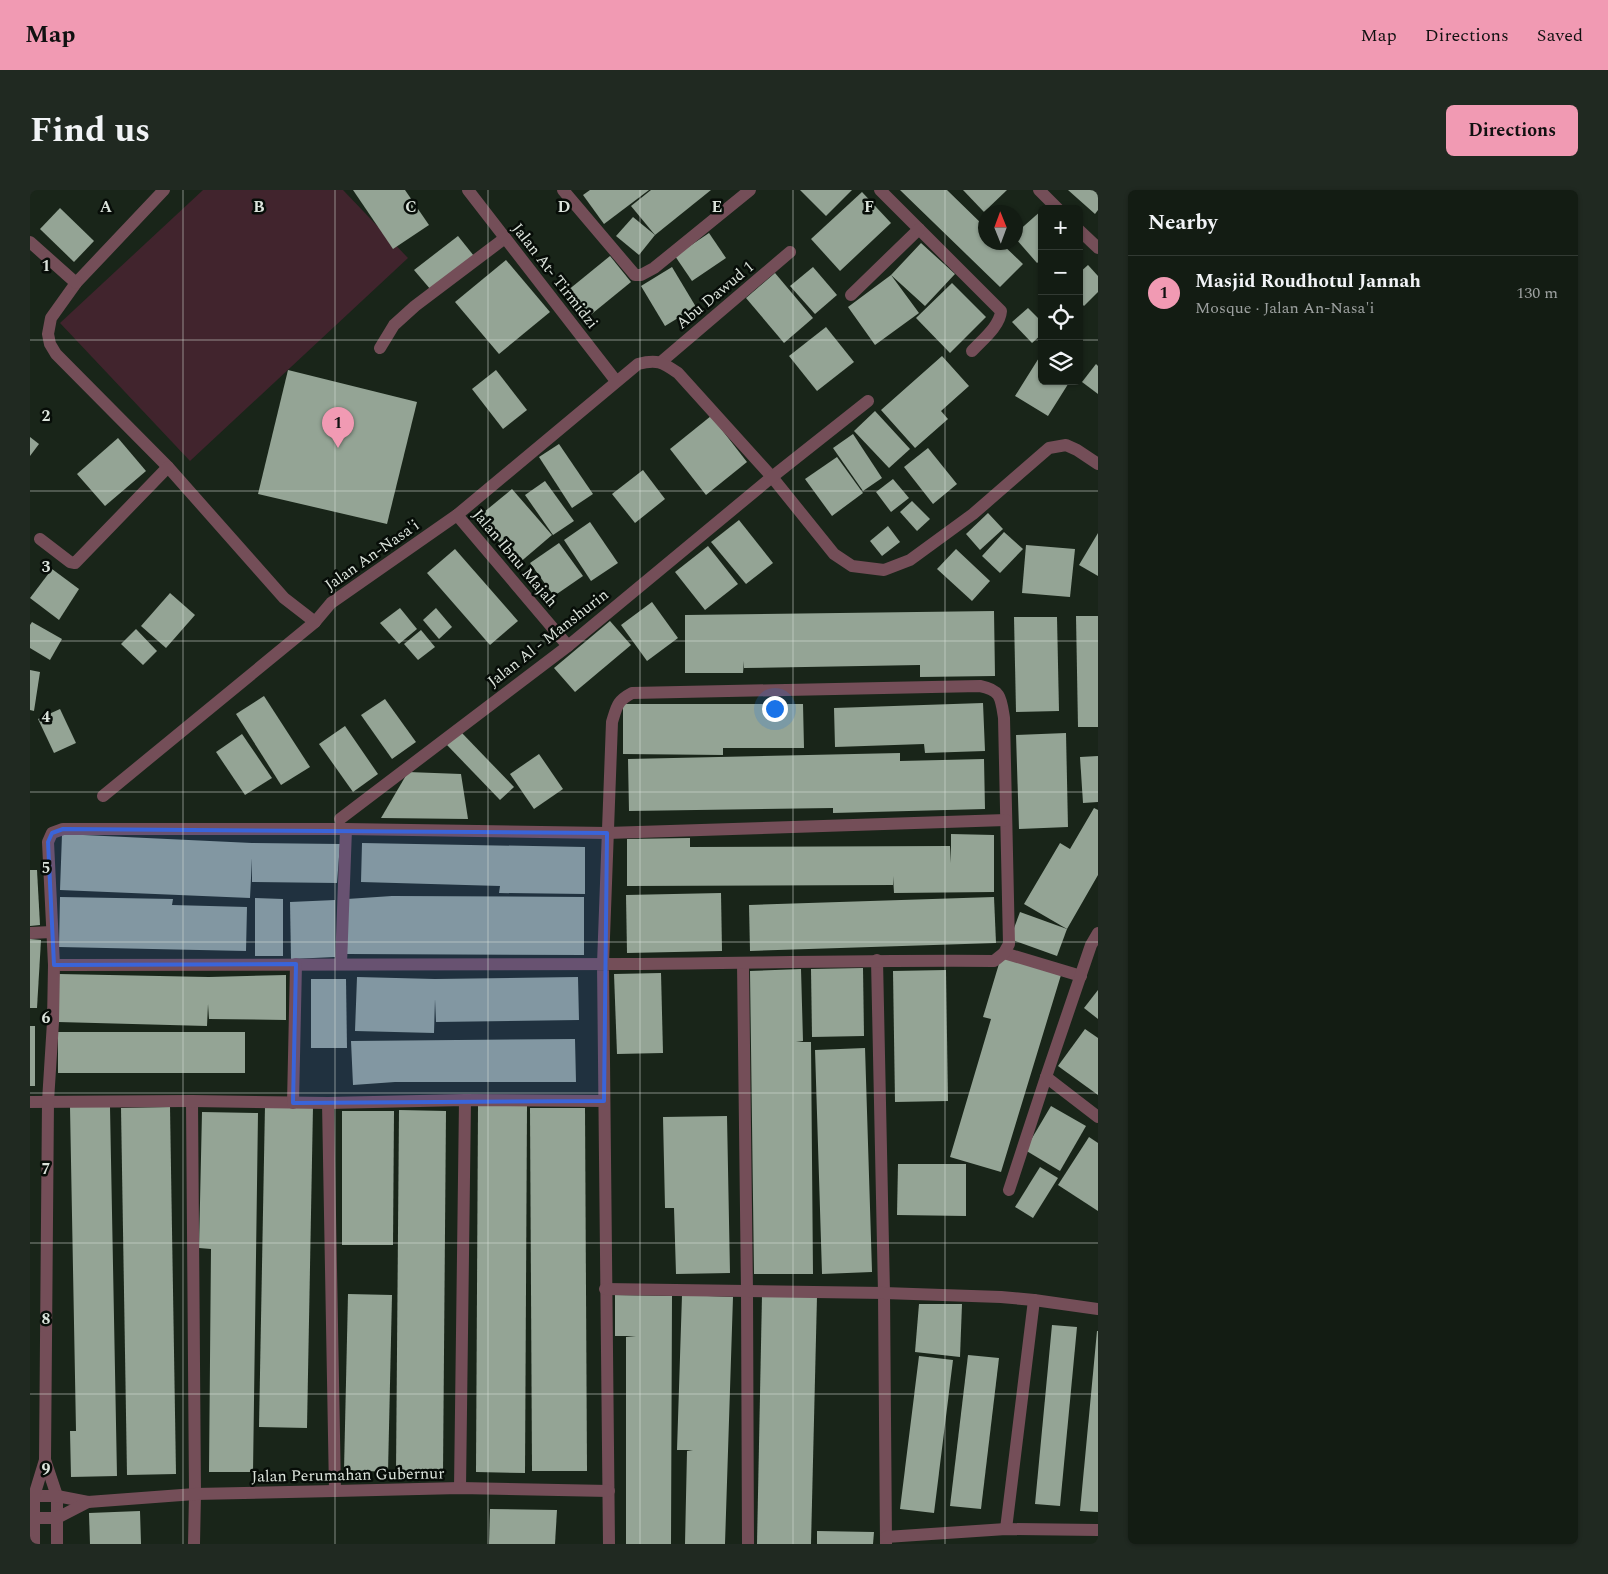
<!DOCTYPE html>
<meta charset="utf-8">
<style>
:root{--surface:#131c13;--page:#202921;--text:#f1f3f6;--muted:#9da1a0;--line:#323a33;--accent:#f19ab3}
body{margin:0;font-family:Spectral,serif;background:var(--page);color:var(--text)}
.controls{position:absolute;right:15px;top:15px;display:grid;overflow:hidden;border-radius:8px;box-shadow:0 1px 4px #0004}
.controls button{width:45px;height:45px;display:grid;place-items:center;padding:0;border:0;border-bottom:1px solid var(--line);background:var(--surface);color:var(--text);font:25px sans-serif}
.compass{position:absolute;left:948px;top:15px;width:45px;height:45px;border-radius:50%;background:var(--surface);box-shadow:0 1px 4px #0004;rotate:359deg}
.you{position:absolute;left:744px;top:518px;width:18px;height:18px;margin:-12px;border:4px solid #fff;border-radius:50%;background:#1a73e8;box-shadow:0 0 0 8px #1a73e833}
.badge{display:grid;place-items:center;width:32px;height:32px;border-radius:50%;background:var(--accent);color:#111;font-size:16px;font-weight:700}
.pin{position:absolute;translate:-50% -41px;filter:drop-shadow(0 1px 2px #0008)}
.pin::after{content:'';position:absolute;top:26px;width:18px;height:15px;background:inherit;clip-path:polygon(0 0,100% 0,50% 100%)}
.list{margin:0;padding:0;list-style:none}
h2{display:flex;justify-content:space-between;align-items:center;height:65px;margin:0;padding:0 20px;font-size:21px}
h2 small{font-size:16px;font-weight:400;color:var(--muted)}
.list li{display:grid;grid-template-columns:32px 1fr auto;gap:15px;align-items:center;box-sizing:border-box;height:75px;padding:0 20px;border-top:1px solid var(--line)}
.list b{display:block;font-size:19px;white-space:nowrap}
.list p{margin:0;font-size:16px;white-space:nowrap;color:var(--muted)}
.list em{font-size:16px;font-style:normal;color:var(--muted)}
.icon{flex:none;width:28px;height:28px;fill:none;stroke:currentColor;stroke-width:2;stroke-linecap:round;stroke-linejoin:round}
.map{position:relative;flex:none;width:1068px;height:1354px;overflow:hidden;border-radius:8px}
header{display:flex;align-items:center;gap:30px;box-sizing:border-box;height:70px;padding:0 25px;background:var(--accent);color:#111}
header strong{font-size:24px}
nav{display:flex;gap:28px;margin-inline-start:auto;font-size:18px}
.intro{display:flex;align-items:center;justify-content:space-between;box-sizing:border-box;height:120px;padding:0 30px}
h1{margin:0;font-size:35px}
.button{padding:12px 22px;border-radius:8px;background:var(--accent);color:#111;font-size:18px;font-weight:700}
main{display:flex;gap:30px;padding:0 30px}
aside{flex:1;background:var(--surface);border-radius:8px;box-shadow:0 1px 4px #0004}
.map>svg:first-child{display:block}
.green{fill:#41242d}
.building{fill:#94a495}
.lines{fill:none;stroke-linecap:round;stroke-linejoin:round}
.service{stroke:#744e58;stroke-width:12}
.minor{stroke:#744e58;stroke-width:12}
.marked{fill:#3a64d9;fill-opacity:0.2;stroke:#3a64d9;stroke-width:4;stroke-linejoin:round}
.grid{fill:none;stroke:#dce4dc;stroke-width:1;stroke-opacity:0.55}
.labels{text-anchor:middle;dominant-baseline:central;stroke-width:5;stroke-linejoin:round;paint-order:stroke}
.street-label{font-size:16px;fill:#dce4dc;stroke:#070d08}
.grid-label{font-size:16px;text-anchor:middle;font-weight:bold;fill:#dce4dc;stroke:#070d08;stroke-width:5;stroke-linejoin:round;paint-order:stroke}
</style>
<header>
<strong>Map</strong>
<nav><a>Map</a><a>Directions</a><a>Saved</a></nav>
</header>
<div class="intro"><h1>Find us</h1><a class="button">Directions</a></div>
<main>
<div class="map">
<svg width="1068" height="1354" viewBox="0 0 1068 1354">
<rect width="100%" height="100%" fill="#192519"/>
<path class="green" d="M173 0H313L378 68 160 271 30 133Z"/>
<g class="building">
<path d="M323 0H375L399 35 363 59Z"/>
<path d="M560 0H619L574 34 553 5Z"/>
<path d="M621 0H681L625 45 601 16Z"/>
<path d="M770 0H822L796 26Z"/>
<path d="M870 0H917L956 38V52H970L993 74 970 97Z"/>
<path d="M933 0H977L954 22Z"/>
<path d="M1038 0H1068V20L1065 24Z"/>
<path d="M832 2 861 33 810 81 781 49Z"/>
<path d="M30 18 64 51 44 72 10 39Z"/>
<path d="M1012 20V69L1007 73 986 49V43Z"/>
<path d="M603 27 625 45 609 65 586 46Z"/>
<path d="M679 43 696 68 662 91 645 66Z"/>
<path d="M428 46 444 66 401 100 384 80Z"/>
<path d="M891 53 925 84 895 116 861 85 889 123 845 155 818 117 861 85Z"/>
<path d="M580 66 601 92 558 127 537 101Z"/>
<path d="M476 70 520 122 469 164 425 112Z"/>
<path d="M1058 75 1068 86V102L1054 116 1049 111V83Z"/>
<path d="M642 77 666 117 635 136 611 96Z"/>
<path d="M783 77 807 105 785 124 760 96Z"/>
<path d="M745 83 783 128 754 153 716 108Z"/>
<path d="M922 93 956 127 920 163 886 128Z"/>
<path d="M998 118 1012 132V144L1002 153 982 132Z"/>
<path d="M796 137 824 172 787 201 759 166Z"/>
<path d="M1012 163V191H1040L1018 226 985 206Z"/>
<path d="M912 166 939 196 911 221 918 229 885 258 851 220Z"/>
<path d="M1066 174 1068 176V204L1052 192Z"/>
<path d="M258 180 387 212 357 334 228 304Z"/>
<path d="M466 180 497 220 473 239 442 199Z"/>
<path d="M845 221 880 259 859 278 824 241Z"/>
<path d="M681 226 717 272 676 305 640 259Z"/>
<path d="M823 244 852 288 833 301 803 258Z"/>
<path d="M0 247 9 254 0 266Z"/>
<path d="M88 248 116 281 75 316 47 284Z"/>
<path d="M529 254 563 304 542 318 509 267Z"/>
<path d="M898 258 927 294 903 314 874 277Z"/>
<path d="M807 267 833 303 802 326 775 289Z"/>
<path d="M613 280 635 309 605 333 582 304Z"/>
<path d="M863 289 879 308 861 322 846 302Z"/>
<path d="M515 291 544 331 523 345 495 305Z"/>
<path d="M482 299 522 345 488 374 448 327Z"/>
<path d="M882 311 900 329 887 341 870 322Z"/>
<path d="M958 323 973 339 950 360 936 344Z"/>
<path d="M709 330 743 373 716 394 681 352Z"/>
<path d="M560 332 588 373 561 391 534 350Z"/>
<path d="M858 336 870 352 852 366 840 351Z"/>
<path d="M974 342 993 359 970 383 952 366Z"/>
<path d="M1068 343V386L1049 375Z"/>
<path d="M529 353 553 386 524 406 500 373Z"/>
<path d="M996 355 1045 359 1040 407 992 403Z"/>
<path d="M678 356 708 394 675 420 645 382Z"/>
<path d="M425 359 488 431 460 455 397 383Z"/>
<path d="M926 359 960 391 942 411 907 379Z"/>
<path d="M22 379 49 399 29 430 0 408Z"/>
<path d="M140 403 165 425 136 458 111 436Z"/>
<path d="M622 412 648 448 617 471 591 435Z"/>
<path d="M370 418 387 439 369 454 350 433Z"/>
<path d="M406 418 422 437 409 449 393 430Z"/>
<path d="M964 421 965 486 890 487V475L714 478V471L713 483H655V425Z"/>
<path d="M1046 426H1068V537H1048Z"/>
<path d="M984 427H1027L1029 521 986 522Z"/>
<path d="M580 431 601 455 545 502 524 478Z"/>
<path d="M2 432 32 449 20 470 0 458V435Z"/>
<path d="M106 439 127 461 113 475 91 454Z"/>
<path d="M391 440 405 457 388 470 374 454Z"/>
<path d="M0 480 10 482 4 521 0 520Z"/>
<path d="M234 506 280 577 251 595 206 524Z"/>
<path d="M355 509 386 552 362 569 331 525Z"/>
<path d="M953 513 955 561 895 563 894 554 805 557 804 518Z"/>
<path d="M593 514H773L774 558H693V565L593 564Z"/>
<path d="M30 519 46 553 24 563 8 529Z"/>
<path d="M315 536 348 584 323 602 289 554Z"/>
<path d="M431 542 484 597 470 610 417 555Z"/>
<path d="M1036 543 1038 637 989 639 986 545Z"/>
<path d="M212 544 242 588 215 605 186 562Z"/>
<path d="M870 563V571L954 569 955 619 803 623V618L599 621 598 569Z"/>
<path d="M509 564 533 599 504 619 480 584Z"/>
<path d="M1068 566V612L1053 613 1050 567Z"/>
<path d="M378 582 431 584 438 629 351 628Z"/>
<path d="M1064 618 1068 620V685L1037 739 994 714 1030 653 1040 659Z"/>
<path d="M32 644 222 653 310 654 307 693 222 692V668L220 708 30 700Z"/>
<path d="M921 644 964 645V702L864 703 863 686V695L597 696V649L660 648V657L920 656 921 673Z"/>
<path d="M332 653 555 657V704L469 703 470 696 331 692Z"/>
<path d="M0 680H7L10 735 0 736Z"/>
<path d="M691 703 692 761 597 763 596 705Z"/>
<path d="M362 706 554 707V765L317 764V709Z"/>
<path d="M30 707 143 709 142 715 217 717 216 761 29 757Z"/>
<path d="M964 707 966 753 720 761 719 715Z"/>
<path d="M225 708 253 709V766H225Z"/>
<path d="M305 710V767L261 769 260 712Z"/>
<path d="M990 722 1037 739 1027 766 980 749Z"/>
<path d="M0 749 11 750 7 818H0Z"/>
<path d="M971 767 1031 785 971 982 920 967 961 829 953 827Z"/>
<path d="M833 778 834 846 782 847 781 779Z"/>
<path d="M771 779 773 851 766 852H781L783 1084H724L720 781Z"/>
<path d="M916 780 918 911 865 912 863 781Z"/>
<path d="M631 783 633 863 587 864 584 784Z"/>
<path d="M29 784 179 787 256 785V830L179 829 178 814 177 836 28 832Z"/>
<path d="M327 787 405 789 548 787 549 830 406 832 405 809 404 843 325 841Z"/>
<path d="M281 789H316L317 858H281Z"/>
<path d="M1068 800V829L1054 818Z"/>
<rect x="0" y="836" width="5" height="60"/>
<path d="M1055 839 1068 848V905L1028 876Z"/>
<rect x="28" y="842" width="187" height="41"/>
<path d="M545 849 546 892H365L323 895 321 851Z"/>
<path d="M835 858 842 1082 792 1084 785 860Z"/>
<path d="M235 915 283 916 277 1238 229 1237Z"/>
<path d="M448 916H497L495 1283 446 1282Z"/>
<path d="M1021 916 1056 936 1030 981 995 960Z"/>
<path d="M40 917H80L87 1286 41 1287 40 1241H46Z"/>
<path d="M140 917 146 1284 97 1285 91 918Z"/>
<path d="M500 918H555L557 1281H502Z"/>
<path d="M369 920 416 921 413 1283H366Z"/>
<path d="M312 921H364L363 1055H312Z"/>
<path d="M172 922 228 923 223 1282H179L181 1059 169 1058Z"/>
<path d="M697 926 700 1083 646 1084 644 1018H635L633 927Z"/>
<path d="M1059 947 1068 953V1021L1028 995Z"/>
<path d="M868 974H936V1026L867 1025Z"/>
<path d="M1010 977 1028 988 1003 1028 985 1017Z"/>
<path d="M318 1104 362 1105 358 1282 314 1280Z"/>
<path d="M585 1105 642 1106 641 1354H596V1147L606 1146H585Z"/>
<path d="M652 1105 703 1107 695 1354H655L657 1261 663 1260H647Z"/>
<path d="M732 1105 787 1106 781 1354H727Z"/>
<path d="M889 1114H932L930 1167 885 1162Z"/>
<path d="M1022 1135 1047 1137 1030 1316 1005 1314Z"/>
<path d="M1067 1141H1068V1322L1050 1321Z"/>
<path d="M938 1165 969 1168 951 1319 920 1316Z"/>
<path d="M889 1166 923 1170 904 1323 870 1319Z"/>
<path d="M460 1319 527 1320 525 1354H459Z"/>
<path d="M110 1321 111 1354H60L59 1323Z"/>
<path d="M787 1341 844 1342 843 1354H787Z"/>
</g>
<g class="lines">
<g class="service">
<path d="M350 158 364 135 385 116 475 48"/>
<path d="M164 1354 165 1304"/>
</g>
<g class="minor">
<path d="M134 0 46 93 21 128 18 144 20 154 26 164 138 277 254 408 285 432"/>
<path d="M438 0 586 191"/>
<path d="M533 0 605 85H611L624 78 720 0"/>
<path d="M850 0 971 121C970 136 952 150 942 161"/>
<path d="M1009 0 1028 19"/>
<path d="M1049 40 1068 58"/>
<path d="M0 52 46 93"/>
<path d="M821 105 889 39"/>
<path d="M631 172 760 62"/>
<path d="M427 325 538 456"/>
<path d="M10 349 40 372 45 373 138 277"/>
<path d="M73 606 285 432 301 413 427 325 608 174C627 169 632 172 648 183L742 287 804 364 822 376 854 380 880 370 943 324 1019 258 1036 255 1047 260 1068 274"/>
<path d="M310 629 538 456 742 287 838 211"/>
<path d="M0 743 22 742"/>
<path d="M974 763 1051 786"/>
<path d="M847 770 854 1103 856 1354"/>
<path d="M713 773 717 1101 718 1354"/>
<path d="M311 774 316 639"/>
<path d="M24 775C219 774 414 775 610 774 728 773 846 770 964 771L974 763 979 754 974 528C971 508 971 500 950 496L602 503C587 511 587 516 582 532L573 774 579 1354"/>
<path d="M1016 887 1068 927"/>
<path d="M162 911 165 1304"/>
<path d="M0 912 162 911 298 913 435 910 574 911"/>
<path d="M263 913 266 774"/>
<path d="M298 913 305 1301"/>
<path d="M979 1000 1016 887 1061 755 1068 743"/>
<path d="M575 1099 854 1103 971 1107 1004 1110 1068 1119"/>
<path d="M15 1270 27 1306V1354"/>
<path d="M430 1298 435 910"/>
<path d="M0 1306H27L58 1312 165 1304 305 1301 430 1298 579 1301"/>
<path d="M0 1328H27L58 1312"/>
<path d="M976 1339 1004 1110"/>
<path d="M856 1347 976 1339 1068 1340"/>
<path d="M4 1354V1306L15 1270 18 911 23 832 24 775 18 652 22 643 33 639H316L577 643 976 630"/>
</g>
</g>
<path class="marked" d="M33 639 577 643 574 911 263 913 266 774 24 775 18 652 22 643Z"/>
<path class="grid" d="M153 0V1354M305 0V1354M458 0V1354M610 0V1354M763 0V1354M915 0V1354M0 150H1012M1049 150H1068M0 301H1068M0 451H1068M0 602H1068M0 752H1068M0 903H1068M0 1053H1068M0 1204H1068"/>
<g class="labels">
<g class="street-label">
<text transform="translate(525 86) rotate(52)">Jalan At- Tirmidzi</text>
<text transform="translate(685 105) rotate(-40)">Abu Dawud 1</text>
<text transform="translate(342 365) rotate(-35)">Jalan An-Nasa'i</text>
<text transform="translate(485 368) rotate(50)">Jalan Ibnu Majah</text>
<text transform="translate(518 448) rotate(-38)">Jalan Al - Manshurin</text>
<text transform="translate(318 1285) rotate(-1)">Jalan Perumahan Gubernur</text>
</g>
</g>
<g class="grid-label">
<text x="76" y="22">A</text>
<text x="229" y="22">B</text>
<text x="381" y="22">C</text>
<text x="534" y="22">D</text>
<text x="687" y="22">E</text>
<text x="839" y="22">F</text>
<text x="16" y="81">1</text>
<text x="16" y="231">2</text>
<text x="16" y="382">3</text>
<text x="16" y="532">4</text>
<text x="16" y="683">5</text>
<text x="16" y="833">6</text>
<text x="16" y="984">7</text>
<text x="16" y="1134">8</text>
<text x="16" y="1284">9</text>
</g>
</svg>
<div class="controls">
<button>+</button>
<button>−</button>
<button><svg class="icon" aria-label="locate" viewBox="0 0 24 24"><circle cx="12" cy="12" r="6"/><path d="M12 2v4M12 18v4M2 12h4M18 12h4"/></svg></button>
<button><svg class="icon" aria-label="layers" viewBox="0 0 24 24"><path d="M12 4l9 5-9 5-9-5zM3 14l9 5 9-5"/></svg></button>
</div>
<svg class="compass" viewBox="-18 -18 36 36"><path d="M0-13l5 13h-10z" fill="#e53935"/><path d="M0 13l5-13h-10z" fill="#9da1a0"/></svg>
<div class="you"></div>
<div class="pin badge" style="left:308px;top:258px">1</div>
</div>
<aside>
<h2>Nearby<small></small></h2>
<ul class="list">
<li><span class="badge">1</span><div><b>Masjid Roudhotul Jannah</b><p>Mosque · Jalan An-Nasa'i</p></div><em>130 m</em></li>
</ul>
</aside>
</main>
